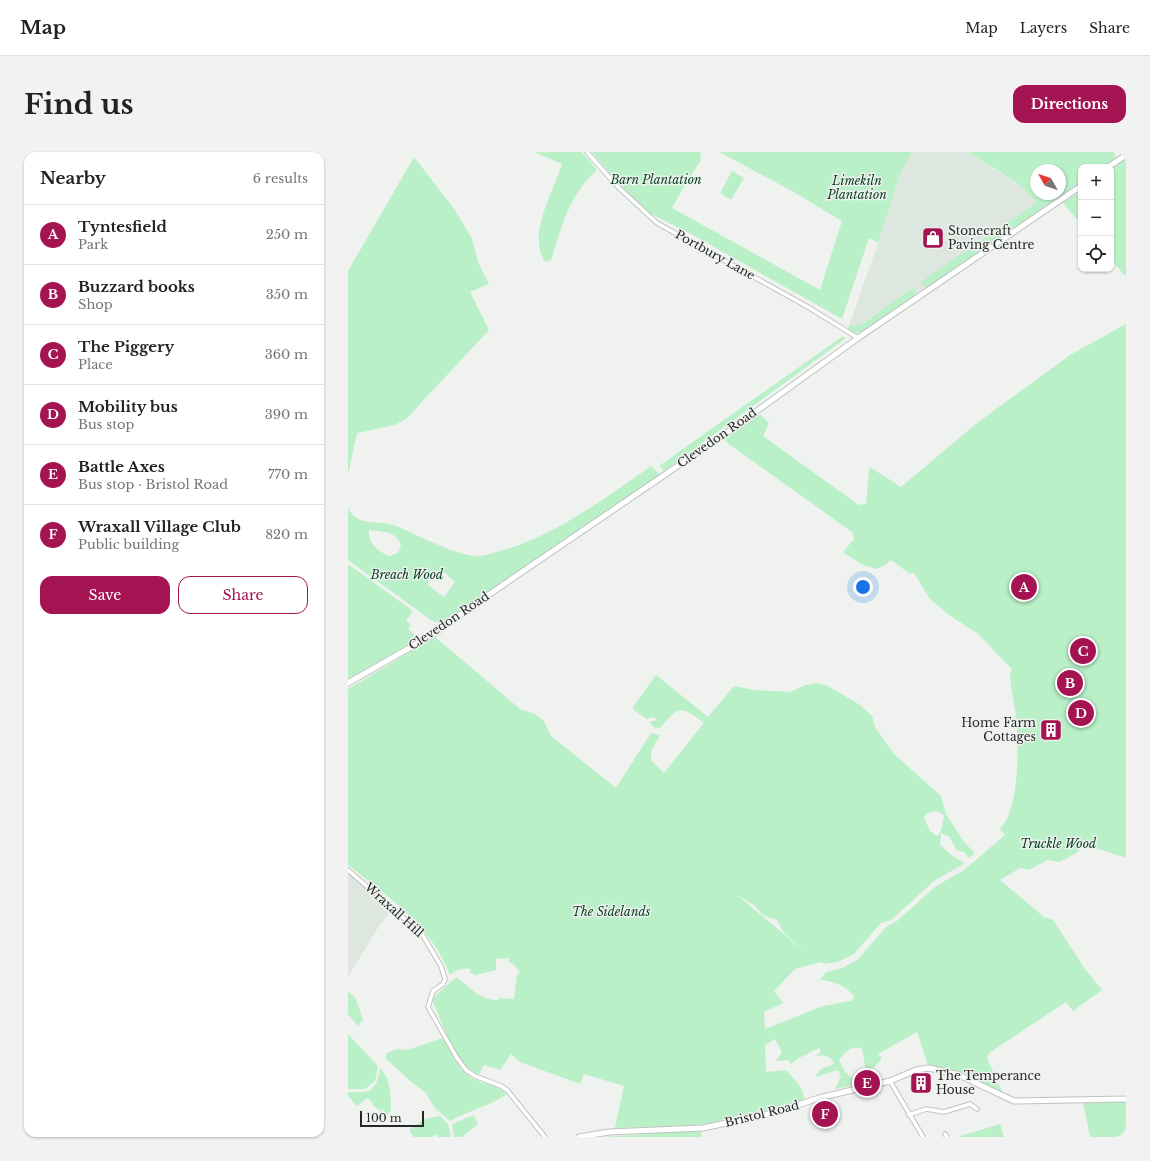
<!DOCTYPE html>
<html lang="en">
<head>
<meta charset="utf-8">
<style>
	body { margin:0; font-family:"Libre Baskerville",serif; background:#f2f2f2; color:#222 }
	.controls { position:absolute; right:12px; top:12px; display:grid; overflow:hidden; border-radius:8px; box-shadow:0 1px 3px #0004 }
	.controls button { width:36px; height:36px; display:grid; place-items:center; padding:0; border:0; border-bottom:1px solid #e0e0e0; background:#fff; color:#222; font:20px sans-serif }
	.compass { position:absolute; left:682px; top:12px; width:36px; height:36px; border-radius:50%; background:#fff; box-shadow:0 1px 3px #0004; rotate:310deg }
	.scale { position:absolute; left:12px; bottom:10px; width:64px; box-sizing:border-box; padding-left:4px; border:2px solid #262827; border-top:0; font-size:11px; line-height:14px; white-space:nowrap; color:#262827; -webkit-text-stroke:3px #eff2ef; paint-order:stroke }
	.you { position:absolute; left:515px; top:435px; width:14px; height:14px; margin:-10px; border:3px solid #fff; border-radius:50%; background:#1a73e8; box-shadow:0 0 0 6px #1a73e833 }
	.badge { display:grid; place-items:center; width:26px; height:26px; border-radius:50%; background:#a51452; color:#fff; font-size:13px; font-weight:700 }
	.pin { position:absolute; translate:-50% -50%; border:2px solid #fff; box-shadow:0 1px 4px #0006 }
	.list { margin:0; padding:0; list-style:none }
	h2 { display:flex; justify-content:space-between; align-items:center; height:52px; margin:0; padding:0 16px; font-size:17px }
	h2 small { font-size:13px; font-weight:400; color:#767676 }
	.list li { display:grid; grid-template-columns:26px 1fr auto; gap:12px; align-items:center; box-sizing:border-box; height:60px; padding:0 16px; border-top:1px solid #e0e0e0 }
	.list b { display:block; font-size:15px; white-space:nowrap }
	.list p { margin:0; font-size:13px; white-space:nowrap; color:#767676 }
	.list em { font-size:13px; font-style:normal; color:#767676 }
	.actions { display:flex; gap:8px; padding:12px 16px }
	.actions a { flex:1; padding:9px 0; border:1px solid #a51452; border-radius:12px; text-align:center; font-size:14px; color:#a51452 }
	.actions .main { background:#a51452; color:#fff }
	.icon { flex:none; width:22px; height:22px; fill:none; stroke:currentColor; stroke-width:2; stroke-linecap:round; stroke-linejoin:round }
	.map { position:relative; flex:none; width:778px; height:985px; overflow:hidden; border-radius:12px }
	header { display:flex; align-items:center; gap:24px; box-sizing:border-box; height:56px; padding:0 20px; background:#fff; border-bottom:1px solid #e0e0e0 }
	header strong { font-size:19px }
	nav { display:flex; gap:22px; margin-inline-start:auto; font-size:14px }
	.intro { display:flex; align-items:center; justify-content:space-between; box-sizing:border-box; height:96px; padding:0 24px }
	h1 { margin:0; font-size:28px }
	.button { padding:10px 18px; border-radius:12px; background:#a51452; color:#fff; font-size:14px; font-weight:700 }
	main { display:flex; gap:24px; padding:0 24px }
	aside { flex:1; background:#fff; border-radius:12px; box-shadow:0 1px 3px #0004 }
	.map>svg:first-child { display:block }
</style>
</head>
<body>
<header>
<strong>Map</strong>
<nav><a>Map</a><a>Layers</a><a>Share</a></nav>
</header>
<div class="intro"><h1>Find us</h1><a class="button">Directions</a></div>
<main>
<aside>
<h2>Nearby<small>6 results</small></h2>
<ul class="list">
<li><span class="badge">A</span><div><b>Tyntesfield</b><p>Park</p></div><em>250 m</em></li>
<li><span class="badge">B</span><div><b>Buzzard books</b><p>Shop</p></div><em>350 m</em></li>
<li><span class="badge">C</span><div><b>The Piggery</b><p>Place</p></div><em>360 m</em></li>
<li><span class="badge">D</span><div><b>Mobility bus</b><p>Bus stop</p></div><em>390 m</em></li>
<li><span class="badge">E</span><div><b>Battle Axes</b><p>Bus stop · Bristol Road</p></div><em>770 m</em></li>
<li><span class="badge">F</span><div><b>Wraxall Village Club</b><p>Public building</p></div><em>820 m</em></li>
</ul>
<div class="actions"><a class="main">Save</a><a>Share</a></div>
</aside>
<div class="map">
<svg width="778" height="985" viewBox="0 0 778 985">
	<rect width="100%" height="100%" fill="#eff2ef"/>
	<g fill="#dde7df">
		<polygon points="564,0 619,0 661,26 683,43 688,51 567,143 568,141 565,136 513,173 501,174 530,91 552,21"/>
		<polygon points="0,721 44,758 31,774 0,825"/>
	</g>
	<g fill="#b9f0c8" fill-rule="evenodd">
		<path d="M186 0H234L249 18C221 43 214 74 203 108L197 110C179 82 205 41 214 12Z"/>
		<polygon points="244,0 353,0 352,10 339,29 324,56 472,138 494,69 444,39 371,0 564,0 552,22 530,91 521,86 494,167 345,83 301,61 270,31"/>
		<path d="M619 0H766L768 6 755 15H733V30L579 135 573 132V130L688 51C674 29 641 14 619 0ZM688 18H712V42H688Z"/>
		<polygon points="66,5 107,58 124,87 130,110 141,132 122,140 141,178 58,267 47,273 9,281 0,322 0,119"/>
		<polygon points="778,7 778,125 763,107 763,18"/>
		<polygon points="384,19 396,26 383,48 372,41"/>
		<polygon points="733,39 733,72 715,51"/>
		<polygon points="565,136 568,138 567,143 513,180 507,181 500,177 501,174 513,173"/>
		<path d="M778 172V706L733 691 728 693 731 699 718 707 711 710 700 708 680 718 672 716 652 728 696 765 705 768 737 817 754 838 725 859 718 850 641 901 639 906 656 944 611 920 580 913 569 880 530 902 534 906 523 919 525 930H520L514 897C505 892 497 900 491 908L497 920 511 932 487 937 493 925 490 918 467 925 473 917 486 912C484 903 475 903 467 904L473 900 471 896 449 907 443 912 440 908 428 909 434 900 427 887 417 893 418 920 438 918 452 934 457 947C423 958 382 970 347 973 320 976 293 975 267 976L276 934 236 922 232 932 172 910 163 902 152 918 136 913 130 924C107 912 95 873 85 850V846C93 839 100 831 109 825 122 836 133 849 151 848V846L166 847 169 823 172 820 164 811H161V806L148 807V818L128 823 121 820 123 817C114 816 108 817 102 823 84 774 39 744 0 713V537L87 485 172 557 187 562 196 569 203 584 268 636 303 581 312 583 303 599V608L316 621 355 572V570C332 553 331 554 312 576 307 577 304 575 302 570L308 568 307 565 299 567 286 558 285 555 308 523 360 565 386 534 406 538 442 540 458 533 470 531 480 534 512 553 524 564 527 575 546 602 593 644 598 662 616 690 627 701 621 706 616 700 609 699 602 685 593 681 592 693 604 704 616 710 614 713 586 729 543 768 533 771 506 802 490 810 477 812 473 810 447 817 426 839 435 851 416 860 417 877 475 854 503 849 506 846C502 835 483 828 472 828L478 820 494 816 509 808 539 774 549 769 588 734 616 718 657 683 652 677C671 658 670 602 669 576 668 558 663 541 662 523L664 517 629 481 601 463 582 447 566 421 562 422 543 408 536 414 528 417 513 412 495 400 506 387 504 380 378 290V286L412 262 421 271 415 284 511 353 518 352 521 318 522 315 553 335 629 271 722 203ZM588 659 595 662 596 665 593 679 589 684 582 679 576 666 579 661ZM389 743 406 753 415 763 429 768 436 781 463 805Z"/>
		<polygon points="495,184 498,186 316,319 311,314"/>
		<path d="M303 314 312 323 95 472 83 468 0 408V356C10 376 29 367 48 374 67 382 108 403 127 404 134 405 141 402 148 400 202 387 258 346 303 314ZM21 378C33 380 49 378 53 394L50 401 41 404C30 399 19 391 21 378ZM90 419 97 421 107 430 96 445 80 433V429Z"/>
		<polygon points="0,412 65,459 58,469 63,473 60,477 71,487 0,528"/>
		<polygon points="0,840 7,845 15,867 10,874 0,862"/>
		<polygon points="0,882 30,914 27,929 17,937 0,937"/>
		<path d="M95 886C104 901 110 920 128 928 138 932 150 934 159 942 141 954 120 959 102 969L87 956 77 940 62 929 37 906 39 901 49 897 59 898Z"/>
		<path d="M32 916C43 927 43 943 43 959L35 966 32 962 36 959 35 957 31 960V958L24 952 25 951 19 946 9 954 0 944V940C23 941 28 940 32 916Z"/>
		<polygon points="735,950 778,950 778,985 742,985"/>
		<polygon points="126,963 130,972 114,985 106,985 104,972"/>
		<polygon points="92,964 100,972 103,985 90,985 87,982 84,985 66,985 61,978 76,967"/>
		<polygon points="652,972 656,985 609,985"/>
		<polygon points="353,979 354,985 252,985 301,982 301,980"/>
	</g>
	<g fill="none" stroke-linecap="round" stroke-linejoin="round">
		<g stroke="#c0c3c1" stroke-width="5.5">
			<g id="street">
				<polyline points="239,0 270,35 309,71 460,155 510,186"/>
				<polyline points="0,718 74,782 93,814 97,827 95,832 85,839 80,855 109,906 118,918 127,924 153,934 159,938 197,985"/>
				<polyline points="542,929 575,985"/>
				<polyline points="561,963 578,957 596,960 622,952 629,957"/>
				<polyline points="597,982 599,985"/>
			</g>
		</g>
		<g stroke="#c0c3c1" stroke-width="7">
			<g id="secondary">
				<polyline points="760,15 778,3"/>
				<polyline points="0,531 84,483 130,450 381,279 510,186 733,34"/>
				<polyline points="231,985 261,980 355,976 425,961 471,946 542,929 568,918 581,916 611,923 666,949 778,947"/>
			</g>
		</g>
		<use href="#street" stroke="#fff" stroke-width="3.5"/>
		<use href="#secondary" stroke="#fff" stroke-width="5"/>
	</g>
	<defs>
		<g id="shop-square" transform="scale(1.15)"><rect x="-9" y="-9" width="18" height="18" rx="4" fill="#a51452" stroke="#eff2ef"/><path d="M-5-2.5h2.3a2.7 3.5 0 0 1 5.4 0H5L5.5 6h-11ZM-1.5-2.5h3a1.5 2.3 0 0 0-3 0Z" fill="#fff"/></g>
		<g id="building-square" transform="scale(1.15)"><rect x="-9" y="-9" width="18" height="18" rx="4" fill="#a51452" stroke="#eff2ef"/><path d="M-4-6H4V6H1V3H-1V6H-4ZM-2.5-4.3h1.7v1.8h-1.7ZM.8-4.3h1.7v1.8H.8ZM-2.5-1h1.7V.8h-1.7ZM.8-1h1.7V.8H.8Z" fill="#fff"/></g>
	</defs>
	<g fill-rule="evenodd">
		<use href="#shop-square" x="585" y="86"/>
		<use href="#building-square" x="703" y="578"/>
		<use href="#building-square" x="573" y="931"/>
	</g>
	<g text-anchor="middle" stroke-width="3" stroke-linejoin="round" paint-order="stroke">
		<g font-size="12" font-style="italic" fill="#003f1d" stroke="#eff2ef">
			<text x="308" y="32">Barn Plantation</text>
			<text x="509" y="33">Limekiln<tspan x="509" dy="14">Plantation</tspan></text>
			<text x="59" y="427">Breach Wood</text>
			<text x="710" y="696">Truckle Wood</text>
			<text x="263" y="764">The Sidelands</text>
		</g>
		<g font-size="12" fill="#262827" stroke="#eff2ef" text-anchor="start">
			<text x="600" y="83">Stonecraft<tspan x="600" dy="14">Paving Centre</tspan></text>
			<text x="688" y="575" text-anchor="end">Home Farm<tspan x="688" dy="14">Cottages</tspan></text>
			<text x="588" y="928">The Temperance<tspan x="588" dy="14">House</tspan></text>
		</g>
		<g font-size="12" fill="#262827" stroke="#eff2ef">
			<text transform="translate(367 103) rotate(29)" y="4">Portbury Lane</text>
			<text transform="translate(369 286) rotate(-35)" y="4">Clevedon Road</text>
			<text transform="translate(101 469) rotate(-34)" y="4">Clevedon Road</text>
			<text transform="translate(46 758) rotate(42)" y="4">Wraxall Hill</text>
			<text transform="translate(414 962) rotate(-14)" y="4">Bristol Road</text>
		</g>
	</g>
</svg>
<div class="controls">
<button>+</button>
<button>−</button>
<button><svg class="icon" aria-label="locate" viewBox="0 0 24 24"><circle cx="12" cy="12" r="6"/><path d="M12 2v4M12 18v4M2 12h4M18 12h4"/></svg></button>
</div>
<svg class="compass" viewBox="-18 -18 36 36"><path d="M0-13l5 13h-10z" fill="#e53935"/><path d="M0 13l5-13h-10z" fill="#767676"/></svg>
<div class="scale">100 m</div>
<div class="you"></div>
<div class="pin badge" style="left:676px;top:435px">A</div>
<div class="pin badge" style="left:722px;top:531px">B</div>
<div class="pin badge" style="left:735px;top:499px">C</div>
<div class="pin badge" style="left:733px;top:561px">D</div>
<div class="pin badge" style="left:519px;top:931px">E</div>
<div class="pin badge" style="left:477px;top:962px">F</div>
</div>
</main>
</body>
</html>
